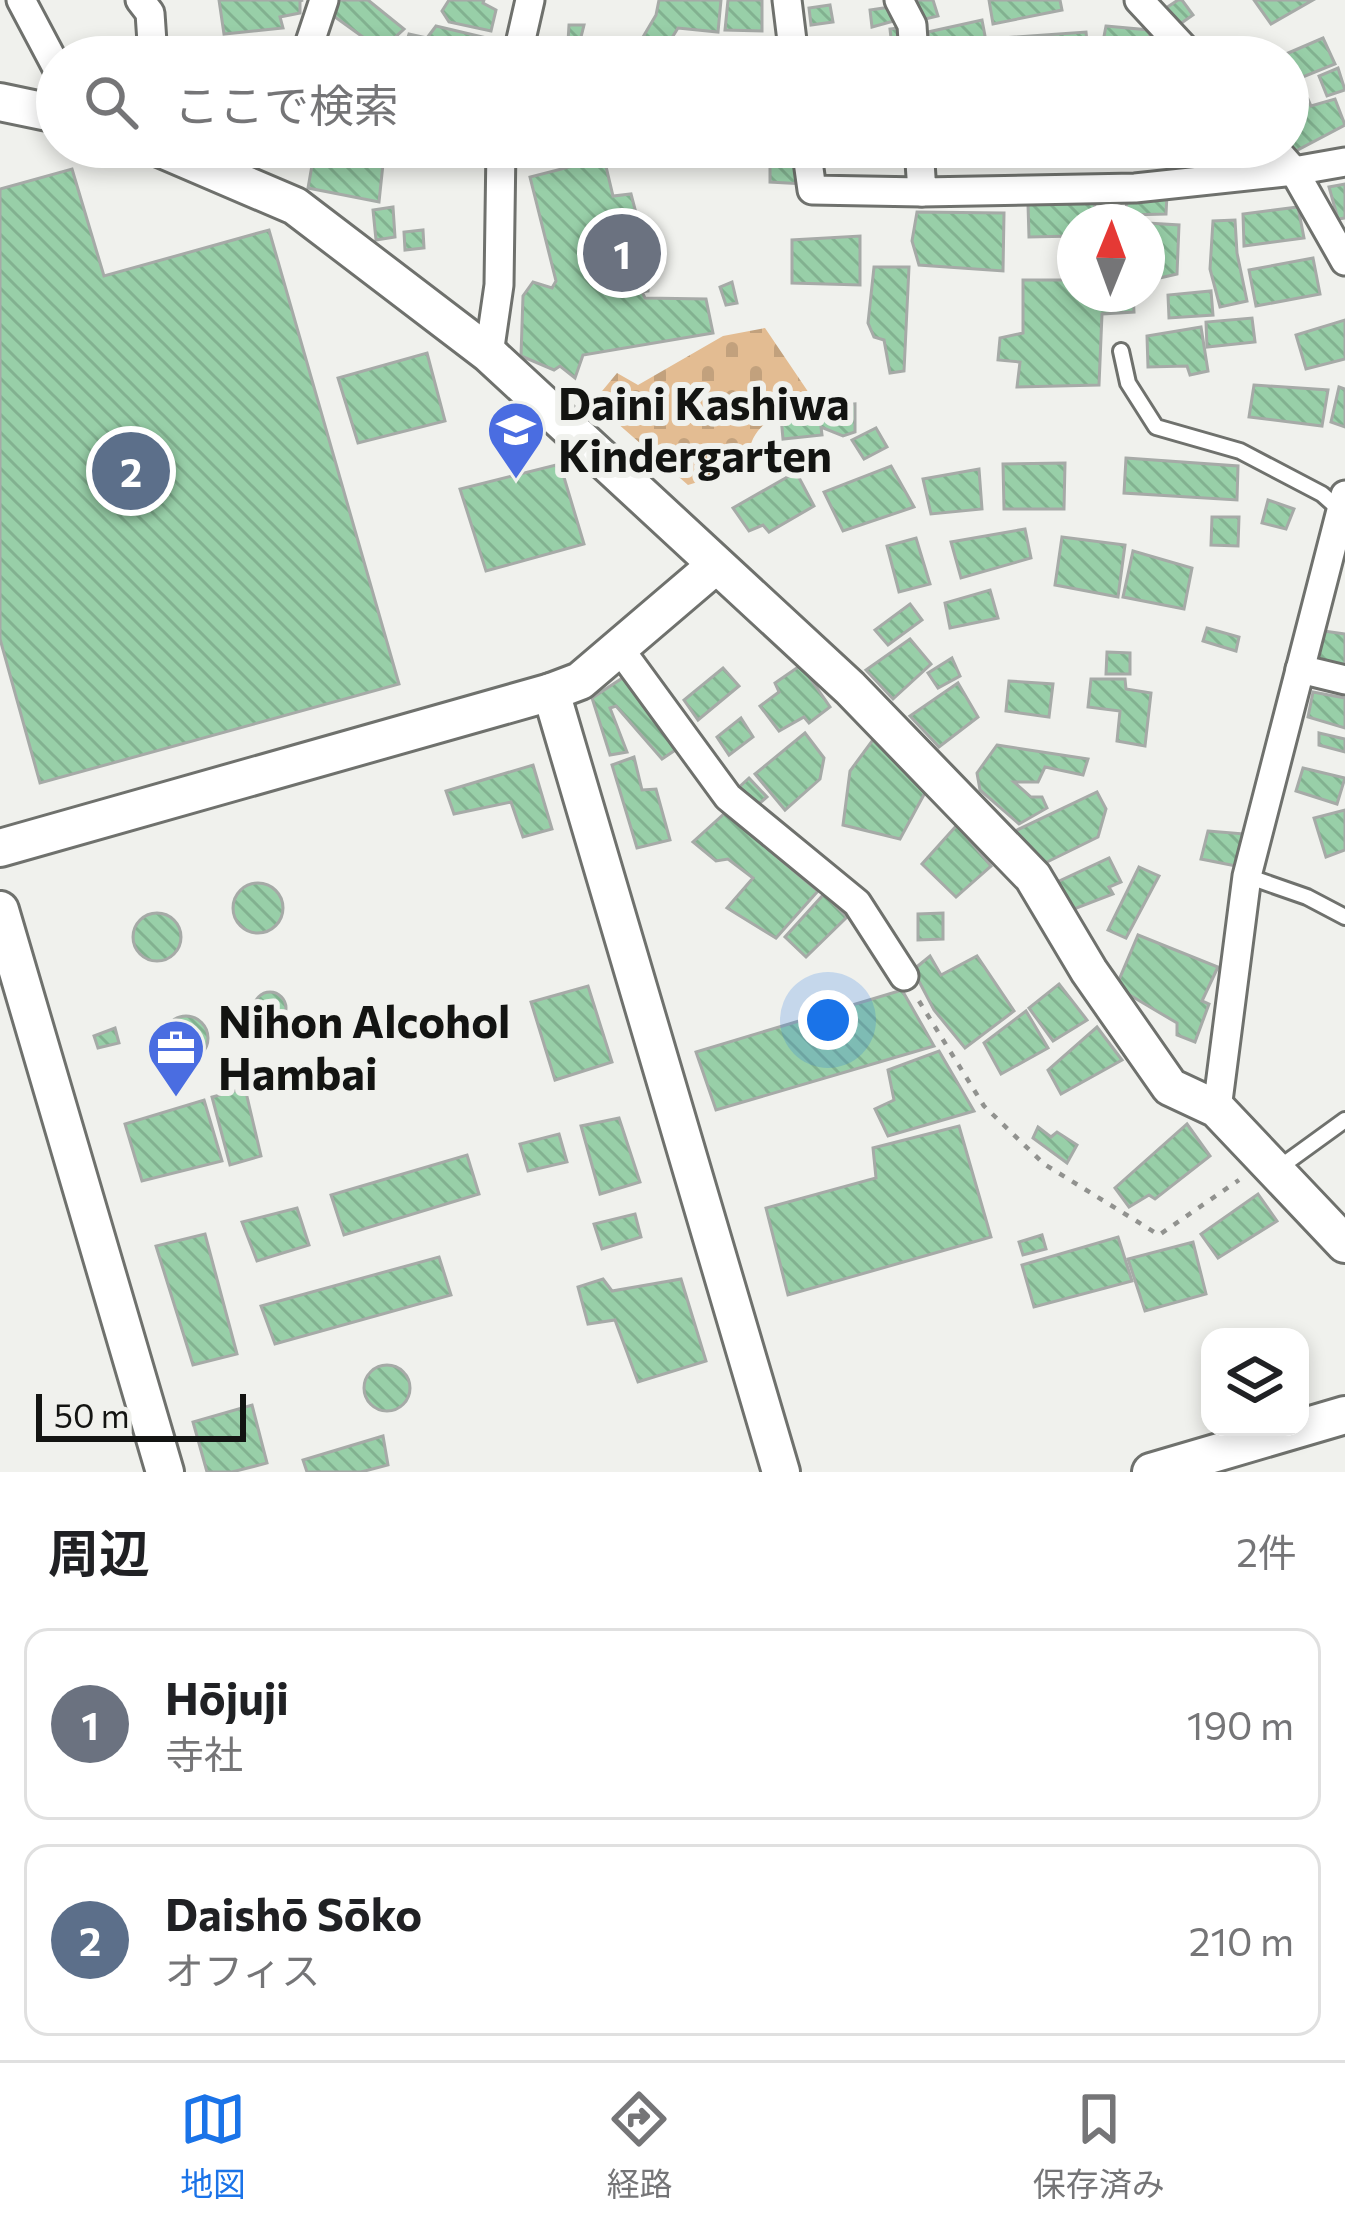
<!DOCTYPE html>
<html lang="ja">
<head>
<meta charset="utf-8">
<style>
	body { margin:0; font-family:Commissioner,"Noto Sans JP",sans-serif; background:#f2f2f2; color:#202124 }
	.controls { position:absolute; right:36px; bottom:36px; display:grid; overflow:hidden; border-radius:24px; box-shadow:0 6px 18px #0003 }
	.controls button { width:108px; height:108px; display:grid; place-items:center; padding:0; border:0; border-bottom:3px solid #e0e0e0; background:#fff; color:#202124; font:60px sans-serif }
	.compass { position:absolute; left:1057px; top:204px; width:108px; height:108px; border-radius:50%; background:#fff; box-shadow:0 6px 18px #0003; rotate:1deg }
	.scale { position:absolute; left:36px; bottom:30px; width:210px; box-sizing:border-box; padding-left:12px; border:6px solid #131412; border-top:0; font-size:33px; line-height:42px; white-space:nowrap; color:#131412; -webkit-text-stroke:9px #f0f1ed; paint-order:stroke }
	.you { position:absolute; left:828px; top:1020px; width:42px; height:42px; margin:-30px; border:9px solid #fff; border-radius:50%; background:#1a73e8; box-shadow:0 0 0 18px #1a73e833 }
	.badge { display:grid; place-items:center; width:78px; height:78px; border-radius:50%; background:#1a73e8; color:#fff; font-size:39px; font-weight:700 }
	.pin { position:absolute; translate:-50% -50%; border:6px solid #fff; box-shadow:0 3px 12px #0006 }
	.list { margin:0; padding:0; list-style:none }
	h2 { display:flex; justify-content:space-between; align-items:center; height:156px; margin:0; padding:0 48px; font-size:51px }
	h2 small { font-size:39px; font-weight:400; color:#757577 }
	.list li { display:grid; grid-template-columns:78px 1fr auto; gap:36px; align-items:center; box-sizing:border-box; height:192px; margin:0 24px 24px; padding:0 24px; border:3px solid #e0e0e0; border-radius:24px }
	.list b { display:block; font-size:45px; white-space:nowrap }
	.list p { margin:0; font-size:39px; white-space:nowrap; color:#757577 }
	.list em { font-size:39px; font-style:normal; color:#757577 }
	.icon { flex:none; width:66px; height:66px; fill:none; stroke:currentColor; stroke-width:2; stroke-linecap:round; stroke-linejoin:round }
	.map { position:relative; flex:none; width:1345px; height:1472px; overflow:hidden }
	.search { position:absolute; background:#fff; box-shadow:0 6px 18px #0003; left:36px; right:36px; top:36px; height:132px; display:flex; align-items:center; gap:30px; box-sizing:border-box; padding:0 42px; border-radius:66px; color:#757577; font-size:45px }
	.sheet { height:588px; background:#fff }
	nav { display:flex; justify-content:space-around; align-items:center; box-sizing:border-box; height:168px; border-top:3px solid #e0e0e0; background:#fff; font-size:33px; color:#757577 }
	nav a { display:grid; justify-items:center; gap:6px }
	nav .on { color:#1a73e8 }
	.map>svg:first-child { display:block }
</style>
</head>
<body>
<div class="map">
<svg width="1345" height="1472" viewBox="0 0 1345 1472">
	<defs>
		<pattern id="cemetery-stones" width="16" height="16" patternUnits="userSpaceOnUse" patternTransform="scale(3)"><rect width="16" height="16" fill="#e3bc92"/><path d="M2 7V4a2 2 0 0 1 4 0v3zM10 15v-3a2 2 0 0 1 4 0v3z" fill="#c2a17d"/></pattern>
		<pattern id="building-back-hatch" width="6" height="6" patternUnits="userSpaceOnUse" patternTransform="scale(3)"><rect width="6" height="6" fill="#98cfa8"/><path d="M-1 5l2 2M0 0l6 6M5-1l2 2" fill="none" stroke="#82b190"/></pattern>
	</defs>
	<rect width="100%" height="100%" fill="#f0f1ed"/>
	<path fill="url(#cemetery-stones)" d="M765 328 813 399C786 410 749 422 749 457L711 478 688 485 593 402 617 373 638 385 723 336Z"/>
	<g fill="url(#building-back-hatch)" stroke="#a6aaa7" stroke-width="3">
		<polygon points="219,0 303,0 300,1 300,13 280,17 283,28 224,34"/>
		<polygon points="337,0 368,0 404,29 381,50 328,12"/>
		<polygon points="449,0 484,0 483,3 496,10 491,31 449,22 442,11"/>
		<polygon points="659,0 721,0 718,32 678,28 663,52 640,42 656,15"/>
		<polygon points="728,0 762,0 762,31 725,30"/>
		<polygon points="912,0 933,0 938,16 921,20"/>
		<polygon points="989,0 1060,0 1062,10 993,24"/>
		<polygon points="1178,0 1182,0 1193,15 1177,26 1166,8"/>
		<polygon points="1254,0 1313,0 1271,24"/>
		<polygon points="830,5 833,22 811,25 809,8"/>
		<polygon points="897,6 901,19 872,27 870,10"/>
		<polygon points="982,20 989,57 931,57 928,32"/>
		<polygon points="569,25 584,25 579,45 568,42"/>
		<polygon points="436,26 483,37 478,57 402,57 409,34 427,38"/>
		<polygon points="1106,26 1149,30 1153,57 1100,57"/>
		<polygon points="906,27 910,57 893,57 890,29"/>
		<polygon points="1086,32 1088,51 1060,52 1058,46 1004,50 1001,38"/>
		<polygon points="321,38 383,57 314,57"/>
		<polygon points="1323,38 1335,64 1288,83 1288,57 1279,57"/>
		<polygon points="874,39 876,57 814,57 812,46"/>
		<polygon points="757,41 761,57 655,57"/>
		<polygon points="1338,68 1345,90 1327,96 1319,76"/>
		<polygon points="1308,99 1311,106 1335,99 1345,125 1290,154 1288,109"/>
		<polygon points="233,147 305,147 305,157 233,149"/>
		<polygon points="834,147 889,147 890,151 836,160"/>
		<polygon points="1219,147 1257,147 1258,162 1220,165"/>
		<polygon points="803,149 804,184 770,182 770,152"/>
		<polygon points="314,154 383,164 379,202 308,188"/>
		<polygon points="604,158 613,196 631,194 642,236 629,237 632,256 651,258 648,291 642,292 645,298 706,299 713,333 583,355 575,378 560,366 554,370 521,356 523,296 533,282 552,288 556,281 530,177"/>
		<polygon points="72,169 104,276 269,230 399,684 40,783 0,639 0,189"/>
		<polygon points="1345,184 1345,218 1338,219 1329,187"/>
		<polygon points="1167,194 1166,214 1127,215 1126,198"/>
		<polygon points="1095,200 1094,222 1075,222 1075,236 1029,237 1028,204"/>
		<polygon points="393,207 395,237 376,240 373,210"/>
		<polygon points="1298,207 1304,238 1244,246 1243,214"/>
		<polygon points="917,212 1004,213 1003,271 919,265 912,241"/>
		<polygon points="1235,220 1237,253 1247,301 1220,307 1210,269 1213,221"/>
		<polygon points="1147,223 1179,225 1177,274 1160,278 1158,270 1147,270"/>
		<polygon points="423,230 424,248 405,250 404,232"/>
		<polygon points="860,236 860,285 792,283 792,240"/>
		<polygon points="1313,258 1320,294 1256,306 1249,270"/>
		<polygon points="874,267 909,267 904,371 890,373 884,340 874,337 868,323"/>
		<polygon points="1023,280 1075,280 1075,294 1133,294 1134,312 1102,314 1099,385 1017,387 1020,362 998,360 1000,338 1023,333"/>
		<polygon points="732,282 737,303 726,305 720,287"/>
		<polygon points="1211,291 1213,315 1169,318 1168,295"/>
		<polygon points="1252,318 1255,342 1207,347 1206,322"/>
		<polygon points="1345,320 1345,359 1306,369 1296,335"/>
		<polygon points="1201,327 1208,371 1190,375 1187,366 1148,367 1147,336"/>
		<polygon points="427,353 445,421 358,443 338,378"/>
		<polygon points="1254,385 1328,390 1322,426 1249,417"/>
		<polygon points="1339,387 1345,389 1345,427 1331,422"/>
		<polygon points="855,404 855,432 843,436 821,427 822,435 783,439 781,417 817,414 819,407"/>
		<polygon points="876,428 887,447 864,459 852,440"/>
		<polygon points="1126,458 1238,466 1237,500 1124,493"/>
		<polygon points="1065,463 1064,509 1004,509 1003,464"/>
		<polygon points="560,464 584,544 486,571 460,489"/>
		<polygon points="891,466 914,507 843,531 824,492"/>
		<polygon points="979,469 982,509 931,514 923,479"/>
		<polygon points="796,472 814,506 769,532 763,525 749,531 733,508"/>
		<polygon points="1268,500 1294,509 1286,529 1262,523"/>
		<polygon points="1212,517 1239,517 1238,546 1211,545"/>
		<polygon points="1025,529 1031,558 961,578 951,542"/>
		<polygon points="1062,537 1125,545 1118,597 1055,585"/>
		<polygon points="916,538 930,584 899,592 887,546"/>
		<polygon points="1133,551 1192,568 1184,609 1123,597"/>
		<polygon points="990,590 998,618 950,628 945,603"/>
		<polygon points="910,604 922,620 888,645 875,630"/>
		<polygon points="1207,628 1239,637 1236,651 1203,641"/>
		<polygon points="1324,631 1345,634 1345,667 1315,660"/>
		<polygon points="910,639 931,664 893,699 866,670"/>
		<polygon points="1107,652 1130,653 1130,674 1106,674"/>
		<polygon points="952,658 960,676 938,688 928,673"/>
		<polygon points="801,665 830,707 809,723 804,717 779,731 760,706 779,692 775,683"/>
		<polygon points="723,668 739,686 698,720 684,700"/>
		<polygon points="624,677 680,747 662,759 616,706 610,708 627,752 610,755 592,698"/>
		<polygon points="1091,679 1125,679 1126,689 1151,693 1145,746 1117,741 1120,711 1088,707"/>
		<polygon points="1009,681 1053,684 1049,717 1006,711"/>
		<polygon points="958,683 978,717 939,747 910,716"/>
		<polygon points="1313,692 1345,698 1345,728 1308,717"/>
		<polygon points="741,718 753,737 729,755 717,737"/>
		<polygon points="805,733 824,758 820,779 785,810 755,774"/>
		<polygon points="1319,733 1345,739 1345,752 1319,745"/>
		<polygon points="875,737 927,789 900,839 843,825 850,771"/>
		<polygon points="997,745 1088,759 1083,775 1045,767 1038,782 1014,782 1031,797 1042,797 1047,808 1019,824 980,790 977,773"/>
		<polygon points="634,757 642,790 656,789 670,840 637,848 612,765"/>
		<polygon points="533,765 552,829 523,837 511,802 454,814 446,791"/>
		<polygon points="1303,768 1345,778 1337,804 1296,791"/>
		<polygon points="749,778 767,797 754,808 737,789"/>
		<polygon points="1097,792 1106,809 1098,837 1043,864 1015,831"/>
		<polygon points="1345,810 1345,850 1326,857 1314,818"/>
		<polygon points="725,813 818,891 776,938 727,908 753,878 728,859 716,861 693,842"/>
		<polygon points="957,825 991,866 956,897 922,864"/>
		<polygon points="1208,831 1245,834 1236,866 1201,859"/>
		<polygon points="1109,858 1121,882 1109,887 1113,894 1069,911 1053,884"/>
		<polygon points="1139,867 1159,876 1126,938 1108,930"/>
		<circle cx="258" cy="908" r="25"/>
		<polygon points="824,894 847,917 806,957 785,937"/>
		<polygon points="943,913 943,939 918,940 918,914"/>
		<circle cx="157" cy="937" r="24"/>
		<polygon points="1138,935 1218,967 1202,1001 1209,1004 1195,1042 1177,1035 1177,1023 1116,987"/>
		<polygon points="930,956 941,975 977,956 1014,1011 965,1048 934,1010 913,970"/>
		<polygon points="1059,984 1087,1020 1053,1041 1029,1008"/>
		<polygon points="588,986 612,1062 555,1080 531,1002"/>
		<polygon points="902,990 934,1046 716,1110 696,1052"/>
		<circle cx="270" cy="1008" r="16"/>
		<polygon points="1026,1011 1048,1048 1001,1074 984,1043"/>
		<circle cx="186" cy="1038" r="22"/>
		<polygon points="1097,1027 1122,1060 1061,1094 1048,1070"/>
		<polygon points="115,1028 119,1043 98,1048 94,1036"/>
		<polygon points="939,1051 974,1111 888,1136 875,1109 894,1100 888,1070"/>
		<polygon points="245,1088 261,1156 230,1165 212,1097"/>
		<polygon points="204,1100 222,1161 142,1181 125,1124"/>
		<polygon points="619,1118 640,1182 600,1194 581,1126"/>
		<polygon points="1187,1124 1210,1156 1155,1199 1149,1195 1129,1207 1115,1188"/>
		<polygon points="959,1126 991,1237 788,1295 766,1208 876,1178 873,1148"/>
		<polygon points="1038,1127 1051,1137 1057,1132 1077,1145 1067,1163 1033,1138"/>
		<polygon points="559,1134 567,1162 528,1171 520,1144"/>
		<polygon points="467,1155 479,1194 344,1235 331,1195"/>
		<polygon points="1258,1194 1277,1221 1218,1258 1201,1234"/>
		<polygon points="297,1208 309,1245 257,1261 242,1222"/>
		<polygon points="635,1214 641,1237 602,1249 594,1224"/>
		<polygon points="205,1234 237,1354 193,1365 156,1246"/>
		<polygon points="1042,1235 1046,1249 1023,1255 1019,1242"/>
		<polygon points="1118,1237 1132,1281 1034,1307 1022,1265"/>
		<polygon points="1193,1242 1206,1294 1145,1311 1128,1259"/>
		<polygon points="439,1257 451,1295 275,1344 261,1306"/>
		<polygon points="603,1279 612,1291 681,1279 706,1361 638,1382 615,1320 588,1324 578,1287"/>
		<circle cx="387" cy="1388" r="23"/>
		<polygon points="252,1405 267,1463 232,1472 207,1472 193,1422"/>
		<polygon points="383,1436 388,1465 361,1472 307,1472 303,1460"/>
	</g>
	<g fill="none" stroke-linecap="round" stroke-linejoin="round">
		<g stroke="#6f716d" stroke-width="20">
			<g id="service">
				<polyline points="1121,351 1128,383 1156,427 1240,451 1322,494 1340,510"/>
				<polyline points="1247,876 1307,897 1345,917"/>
				<polyline points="1276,1170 1345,1120"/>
			</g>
		</g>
		<g stroke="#6f716d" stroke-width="33">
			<g id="minor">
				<polyline points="21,0 57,68"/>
				<polyline points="140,0 150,13 153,57"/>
				<polyline points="787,0 794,57"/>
				<polyline points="899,0 912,25 914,57"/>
				<polyline points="1139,0 1192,57"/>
				<polyline points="305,57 324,0"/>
				<polyline points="517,57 530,0"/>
				<polyline points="806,147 812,190 922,192"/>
				<polyline points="919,147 922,192 1135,188 1294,171 1345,162"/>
				<polyline points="1273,147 1294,171 1345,261"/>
				<polyline points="489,354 499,285 501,147"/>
				<polyline points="619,648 728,797 857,903 904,976"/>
				<polyline points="1300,669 1345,680"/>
				<polyline points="1217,1109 1247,876 1345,495"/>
			</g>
		</g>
		<g stroke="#6f716d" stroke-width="42">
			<g id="tertiary">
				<polyline points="0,102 57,114"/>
				<polyline points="157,147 295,206 489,354 850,688 1033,877 1089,971 1170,1087 1217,1109 1345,1244"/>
				<polyline points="551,692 781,1472"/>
				<polyline points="0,848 551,692 580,681 716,565"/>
				<polyline points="0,910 165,1472"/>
				<polyline points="1151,1472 1345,1415"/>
			</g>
		</g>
		<polyline stroke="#91928f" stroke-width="4.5" stroke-dasharray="6 9" stroke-linecap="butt" points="919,1001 984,1106 1044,1164 1159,1235 1239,1180"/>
		<use href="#service" stroke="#fff" stroke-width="14"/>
		<use href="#minor" stroke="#fff" stroke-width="27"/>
		<use href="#tertiary" stroke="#fff" stroke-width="36"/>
	</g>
	<defs>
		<g id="school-pin" transform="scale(3)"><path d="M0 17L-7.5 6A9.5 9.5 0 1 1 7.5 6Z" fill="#4a6de1" stroke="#f0f1ed"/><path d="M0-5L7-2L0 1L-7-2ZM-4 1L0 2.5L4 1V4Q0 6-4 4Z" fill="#fff"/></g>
		<g id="office-pin" transform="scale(3)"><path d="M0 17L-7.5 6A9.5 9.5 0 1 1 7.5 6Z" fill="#4a6de1" stroke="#f0f1ed"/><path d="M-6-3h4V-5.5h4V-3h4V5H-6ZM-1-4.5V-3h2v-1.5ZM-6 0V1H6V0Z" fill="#fff"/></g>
	</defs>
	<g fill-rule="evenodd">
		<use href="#school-pin" x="516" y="430"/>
		<use href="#office-pin" x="176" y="1048"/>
	</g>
	<g text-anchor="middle" stroke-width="12" stroke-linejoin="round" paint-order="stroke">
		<g font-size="45" font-weight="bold" fill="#131412" stroke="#f0f1ed" text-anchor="start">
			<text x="558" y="420">Daini Kashiwa<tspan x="558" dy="52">Kindergarten</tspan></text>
			<text x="218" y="1038">Nihon Alcohol<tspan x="218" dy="52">Hambai</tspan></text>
		</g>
	</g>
</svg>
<div class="controls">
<button><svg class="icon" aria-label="layers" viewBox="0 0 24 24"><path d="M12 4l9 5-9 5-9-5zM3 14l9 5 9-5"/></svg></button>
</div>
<svg class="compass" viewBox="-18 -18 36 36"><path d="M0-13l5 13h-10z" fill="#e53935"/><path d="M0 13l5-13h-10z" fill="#757577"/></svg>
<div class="scale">50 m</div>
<div class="you"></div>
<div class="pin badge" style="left:622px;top:253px;background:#6b7280">1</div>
<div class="pin badge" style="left:131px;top:471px;background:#5c6f8a">2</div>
<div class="search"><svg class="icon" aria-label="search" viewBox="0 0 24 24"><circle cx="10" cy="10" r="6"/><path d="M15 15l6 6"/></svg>ここで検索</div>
</div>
<section class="sheet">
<h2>周辺<small>2件</small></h2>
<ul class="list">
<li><span class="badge" style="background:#6b7280">1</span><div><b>Hōjuji</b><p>寺社</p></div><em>190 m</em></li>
<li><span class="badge" style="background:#5c6f8a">2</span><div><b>Daishō Sōko</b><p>オフィス</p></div><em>210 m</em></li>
</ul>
</section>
<nav>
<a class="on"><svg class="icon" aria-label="map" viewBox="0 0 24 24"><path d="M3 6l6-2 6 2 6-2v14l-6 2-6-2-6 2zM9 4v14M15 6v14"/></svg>地図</a>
<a><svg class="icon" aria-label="directions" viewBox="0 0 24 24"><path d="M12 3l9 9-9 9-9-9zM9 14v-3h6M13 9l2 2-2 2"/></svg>経路</a>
<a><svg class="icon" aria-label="saved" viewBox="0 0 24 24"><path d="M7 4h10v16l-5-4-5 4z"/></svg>保存済み</a>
</nav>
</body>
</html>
